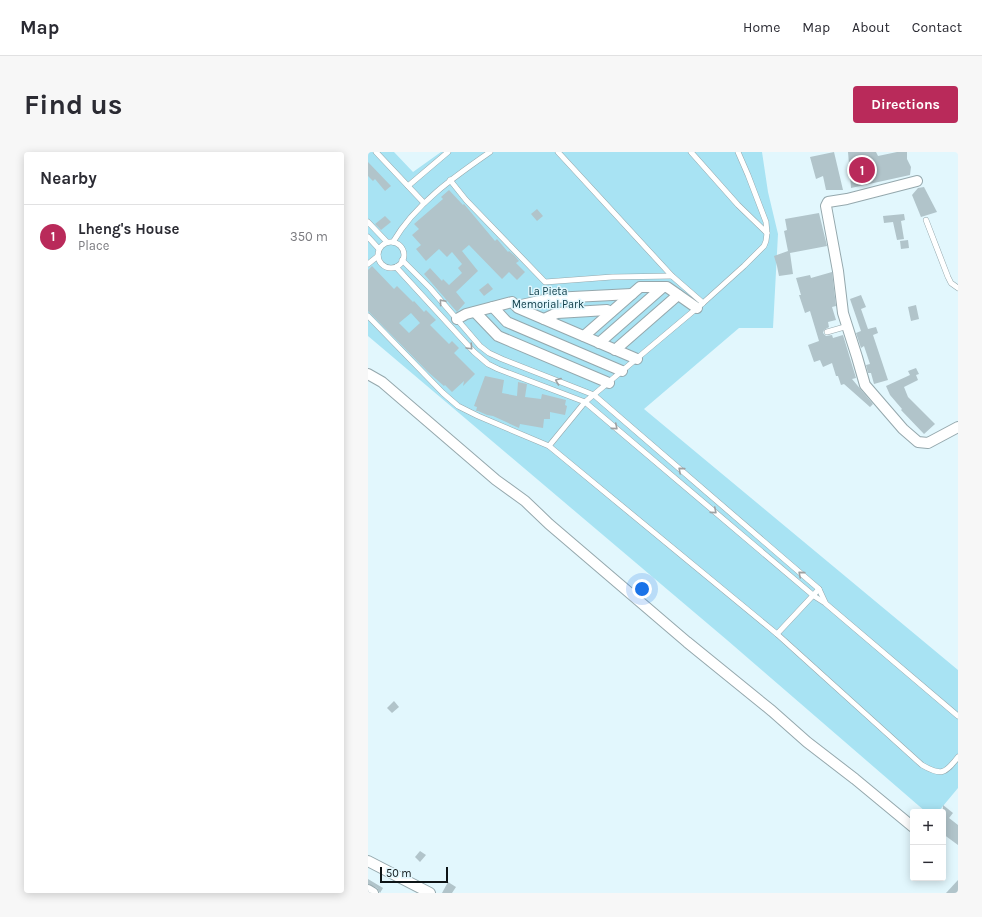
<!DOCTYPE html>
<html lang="en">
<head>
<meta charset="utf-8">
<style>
	body { margin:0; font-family:Karla,sans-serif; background:#f7f7f7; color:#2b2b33 }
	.controls { position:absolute; right:12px; bottom:12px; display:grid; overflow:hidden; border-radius:4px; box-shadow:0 2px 10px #0003 }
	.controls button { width:36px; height:36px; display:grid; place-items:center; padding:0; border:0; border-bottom:1px solid #e1e1e2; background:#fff; color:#2b2b33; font:20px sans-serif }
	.scale { position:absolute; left:12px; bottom:10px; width:68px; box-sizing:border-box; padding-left:4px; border:2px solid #0d1416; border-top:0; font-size:11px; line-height:14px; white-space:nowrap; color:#0d1416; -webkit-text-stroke:3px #e2f7fd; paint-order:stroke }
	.you { position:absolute; left:274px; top:437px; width:14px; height:14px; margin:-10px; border:3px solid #fff; border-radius:50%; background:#1a73e8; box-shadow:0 0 0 6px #1a73e833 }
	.badge { display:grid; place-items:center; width:26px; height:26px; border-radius:50%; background:#b92a5a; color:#fff; font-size:13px; font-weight:700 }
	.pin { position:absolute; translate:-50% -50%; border:2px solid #fff; box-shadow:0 1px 4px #0006 }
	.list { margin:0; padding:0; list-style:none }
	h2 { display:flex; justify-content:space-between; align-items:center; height:52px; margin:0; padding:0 16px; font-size:17px }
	h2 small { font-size:13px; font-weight:400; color:#7c7c81 }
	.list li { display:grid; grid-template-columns:26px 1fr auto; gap:12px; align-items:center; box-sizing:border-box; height:64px; padding:0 16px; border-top:1px solid #e1e1e2 }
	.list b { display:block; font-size:15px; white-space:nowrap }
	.list p { margin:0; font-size:13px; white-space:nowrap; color:#7c7c81 }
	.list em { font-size:13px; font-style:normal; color:#7c7c81 }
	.map { position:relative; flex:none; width:590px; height:741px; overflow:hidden; border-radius:4px }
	header { display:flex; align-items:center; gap:24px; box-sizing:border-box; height:56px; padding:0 20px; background:#fff; border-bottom:1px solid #e1e1e2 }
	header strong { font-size:19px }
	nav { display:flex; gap:22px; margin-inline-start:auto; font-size:14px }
	.intro { display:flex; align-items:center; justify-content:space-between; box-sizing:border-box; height:96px; padding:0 24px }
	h1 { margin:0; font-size:28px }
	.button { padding:10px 18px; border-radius:4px; background:#b92a5a; color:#fff; font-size:14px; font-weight:700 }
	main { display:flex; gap:24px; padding:0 24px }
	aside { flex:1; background:#fff; border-radius:4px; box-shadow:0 2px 10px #0003 }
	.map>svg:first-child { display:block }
</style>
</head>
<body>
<header>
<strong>Map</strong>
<nav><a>Home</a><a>Map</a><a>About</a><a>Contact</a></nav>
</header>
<div class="intro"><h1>Find us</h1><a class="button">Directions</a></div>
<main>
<aside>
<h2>Nearby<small></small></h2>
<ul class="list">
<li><span class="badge">1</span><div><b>Lheng's House</b><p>Place</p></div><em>350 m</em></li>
</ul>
</aside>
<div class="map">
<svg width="590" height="741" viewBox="0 0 590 741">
	<rect width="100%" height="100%" fill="#e2f7fd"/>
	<polygon fill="#a8e3f3" points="0,0 26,0 45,20 73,0 394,0 400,40 410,82 405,176 371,176 276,257 590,518 590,636 570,660 558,660 359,488 0,184"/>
	<g fill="#b1c4ca" fill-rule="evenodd">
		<polygon points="466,0 475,38 458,38 455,24 448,27 442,5"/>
		<polygon points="480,0 508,0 510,4 529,0 539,0 539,7 543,15 542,23 483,36"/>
		<polygon points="0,10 23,34 17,39 7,27 5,29 0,24"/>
		<polygon points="556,35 569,60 553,65 544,43 550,36"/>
		<polygon points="81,38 95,53 96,52 127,89 129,87 140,100 141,99 147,104 151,109 148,111 157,120 149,128 141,120 134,127 101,93 94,99 110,119 88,140 97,151 89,160 56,122 62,116 74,129 75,127 81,133 94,121 90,116 94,112 84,100 79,105 71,97 58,109 48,97 53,93 44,83 51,77 46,72 75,47 73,45"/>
		<polygon points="169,57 175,64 169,69 163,62"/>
		<polygon points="451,61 459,94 422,101 425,122 411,124 409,114 406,104 420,99 416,79 419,78 417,67"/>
		<polygon points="536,62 537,68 533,69 536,87 529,88 525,70 516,71 515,64"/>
		<polygon points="17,64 23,70 13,78 7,72"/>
		<polygon points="540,88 541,96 533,97 532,89"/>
		<path d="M4 114 26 137 29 134 45 150 46 149 56 160 58 158 68 168 62 173 81 192 84 189 91 196 86 201 107 222 95 234 96 229 84 240 77 233 76 234 60 220 0 159V118ZM43 161 52 171 41 181 31 171Z"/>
		<polygon points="464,120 468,154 464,155 468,168 460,170 461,175 456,178 455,181 458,184 464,183 465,186 475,183 488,226 484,227 505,252 502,255 476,232 473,233 470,224 468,224 464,211 455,215 452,208 446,210 440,193 451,189 442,159 437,161 431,143 433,143 428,126 442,123 443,126"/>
		<polygon points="120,131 125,137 116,144 111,138"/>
		<polygon points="493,143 498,155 493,157 500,177 508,175 510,181 505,183 520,228 506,232 503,221 500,221 498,213 502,212 496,194 493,196 488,181 493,179 482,147"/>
		<polygon points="548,153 551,167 543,169 540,155"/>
		<polygon points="548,216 551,222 548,223 550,228 536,235 540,245 567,272 556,282 533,258 534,257 522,243 518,234 542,223 540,219"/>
		<polygon points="117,224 136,228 134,241 149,244 150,230 159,232 157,245 173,247 174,242 198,248 197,253 199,254 197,263 182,260 182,267 176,267 175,276 152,272 151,276 125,264 119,263 110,259 108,259 109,255 106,254"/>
		<polygon points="26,549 31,555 24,561 19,556"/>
		<polygon points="575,653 585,661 581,666 590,673 590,693 575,682"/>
		<polygon points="52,699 58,703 52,710 47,705"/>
		<polygon points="0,727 15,736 12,741 9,736 0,732"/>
		<polygon points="590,728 590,741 578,741"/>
		<polygon points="80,730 88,735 84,741 74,741"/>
	</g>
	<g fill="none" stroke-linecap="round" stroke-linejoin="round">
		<g stroke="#95a8ad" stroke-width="6">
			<g id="lane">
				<polyline points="8,0 56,51"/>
				<polyline points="190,0 304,124 335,151"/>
				<polyline points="323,0 370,53 399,81"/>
				<polyline points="82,28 98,48 177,130 244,125 304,124"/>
				<polyline points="40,34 80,0"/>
				<polyline points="558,68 580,125 583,131 590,136"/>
				<polyline points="0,70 19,90"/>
				<polyline points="0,85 11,97"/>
				<path d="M25 90C47 52 86 25 122 0"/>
				<circle cx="23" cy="103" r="13"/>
				<polyline points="34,108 62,136 112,194 121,201 134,207 226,243 451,437 457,450"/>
				<polyline points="0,112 10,104"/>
				<polyline points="28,115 106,200 120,212 130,217 217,250 446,444 457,451 590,564"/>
				<polyline points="0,164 75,241 90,254 110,264 181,294 409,482 451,437"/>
				<polyline points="459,180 480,174"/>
				<polyline points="181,294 217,250 335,151 376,114 396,94 398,89 399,81 398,70 380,23 370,0"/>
				<path d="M409 482 554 613C573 624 577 622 590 605"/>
			</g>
		</g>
		<g stroke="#95a8ad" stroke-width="12">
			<g id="street">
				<polyline points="549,29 479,47 460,50 458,54 470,119 475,161 489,205 497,233 535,277 550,290 560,291 590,275"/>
				<polyline points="149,154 185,146 264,142"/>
				<polyline points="125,155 139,170 254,219"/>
				<polyline points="107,160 130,184 241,231"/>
				<polyline points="89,167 98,162 144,150 150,156 269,207"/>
				<polyline points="176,167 189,161 239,158 243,160"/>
				<polyline points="216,184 272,135 299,135 329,156"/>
				<polyline points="231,191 295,135"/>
				<polyline points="247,198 310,143"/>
				<polyline points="0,222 14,230 128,328 157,349 181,372 319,490 404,559 439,590 487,627 545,675"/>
				<polyline points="0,709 62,741"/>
				<polyline points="0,738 5,741"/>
			</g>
		</g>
		<use href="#lane" stroke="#fff" stroke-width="5"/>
		<use href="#street" stroke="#fff" stroke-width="10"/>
	</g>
	<defs><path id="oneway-chevron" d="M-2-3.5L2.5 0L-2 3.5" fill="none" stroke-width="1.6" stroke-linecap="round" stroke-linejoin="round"/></defs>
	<g stroke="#9ea1a2">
		<use href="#oneway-chevron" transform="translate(74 150) rotate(-131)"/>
		<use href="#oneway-chevron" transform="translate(102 195) rotate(47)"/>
		<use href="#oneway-chevron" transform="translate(190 229) rotate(-159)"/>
		<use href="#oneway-chevron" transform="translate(247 275) rotate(40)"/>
		<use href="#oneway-chevron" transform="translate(313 318) rotate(-139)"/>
		<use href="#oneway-chevron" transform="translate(346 359) rotate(40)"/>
		<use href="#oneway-chevron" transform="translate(433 422) rotate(-139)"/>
	</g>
	<g text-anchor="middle" stroke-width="3" stroke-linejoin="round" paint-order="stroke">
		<g font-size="11" fill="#0b3a45" stroke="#e2f7fd">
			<text x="180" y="143">La Pieta<tspan x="180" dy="13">Memorial Park</tspan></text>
		</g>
	</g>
</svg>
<div class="controls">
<button>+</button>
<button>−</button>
</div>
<div class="scale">50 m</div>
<div class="you"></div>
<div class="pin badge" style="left:494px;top:18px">1</div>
</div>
</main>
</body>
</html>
